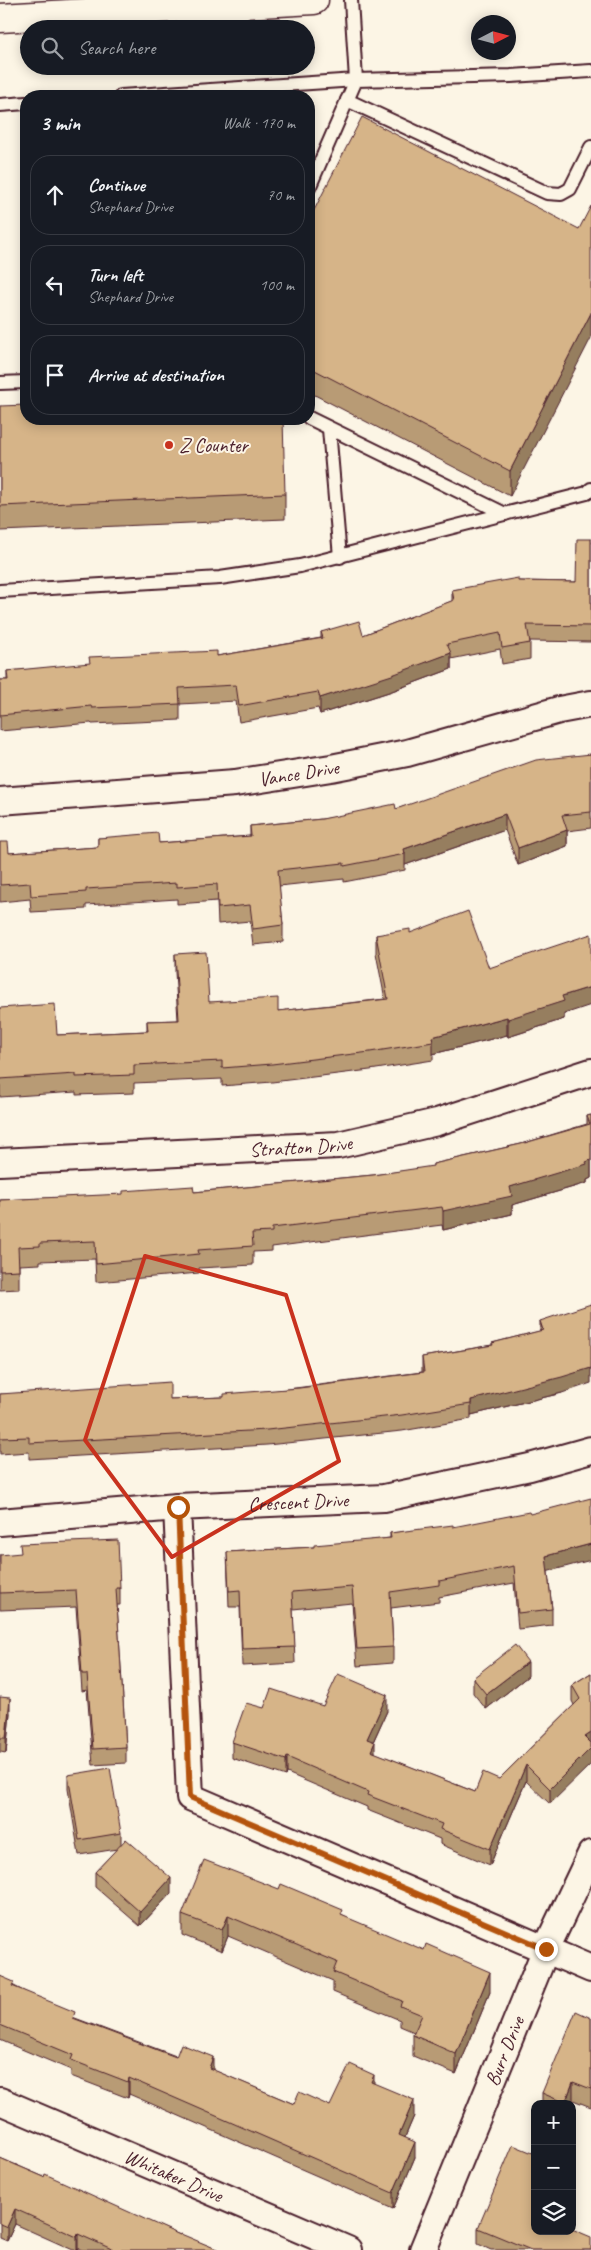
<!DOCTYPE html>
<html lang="en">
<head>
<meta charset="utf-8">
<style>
	body { margin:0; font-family:Caveat,sans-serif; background:#242831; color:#f1f3f6 }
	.controls { position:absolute; right:15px; bottom:15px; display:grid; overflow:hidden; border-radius:10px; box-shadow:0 2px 12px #0003 }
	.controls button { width:45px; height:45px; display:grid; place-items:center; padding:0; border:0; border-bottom:1px solid #363941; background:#171b24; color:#f1f3f6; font:25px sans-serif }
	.compass { position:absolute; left:471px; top:15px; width:45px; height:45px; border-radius:50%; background:#171b24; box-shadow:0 2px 12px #0003; rotate:84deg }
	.stop { position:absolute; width:15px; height:15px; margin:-11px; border:4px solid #b45309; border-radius:50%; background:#fff }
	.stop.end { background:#b45309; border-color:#fff; box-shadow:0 1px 5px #0008 }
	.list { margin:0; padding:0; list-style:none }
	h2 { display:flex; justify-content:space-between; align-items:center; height:65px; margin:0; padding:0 20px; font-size:21px }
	h2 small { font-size:16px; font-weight:400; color:#9ea1a6 }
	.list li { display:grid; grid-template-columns:32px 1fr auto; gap:15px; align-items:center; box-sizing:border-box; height:80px; margin:0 10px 10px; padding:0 10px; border:1px solid #363941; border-radius:20px }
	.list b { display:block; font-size:19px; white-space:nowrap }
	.list p { margin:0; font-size:16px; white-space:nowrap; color:#9ea1a6 }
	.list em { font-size:16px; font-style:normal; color:#9ea1a6 }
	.icon { flex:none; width:28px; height:28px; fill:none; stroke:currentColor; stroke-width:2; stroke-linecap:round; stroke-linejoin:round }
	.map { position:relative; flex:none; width:591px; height:2250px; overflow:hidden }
	.search { position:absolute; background:#171b24; box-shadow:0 2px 12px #0003; left:20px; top:20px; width:295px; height:55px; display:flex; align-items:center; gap:12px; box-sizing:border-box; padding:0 18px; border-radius:28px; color:#9ea1a6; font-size:19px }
	.panel { position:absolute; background:#171b24; box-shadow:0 2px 12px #0003; left:20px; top:90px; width:295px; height:335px; border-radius:20px }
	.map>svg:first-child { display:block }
</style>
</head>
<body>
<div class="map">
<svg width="591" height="2250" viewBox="0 0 591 2250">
	<rect width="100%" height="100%" fill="#fcf5e5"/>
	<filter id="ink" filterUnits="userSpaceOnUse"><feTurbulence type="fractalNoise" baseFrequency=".02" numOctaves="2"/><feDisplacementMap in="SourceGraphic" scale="10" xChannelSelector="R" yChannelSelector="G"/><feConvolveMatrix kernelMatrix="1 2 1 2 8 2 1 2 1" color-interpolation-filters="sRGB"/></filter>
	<g filter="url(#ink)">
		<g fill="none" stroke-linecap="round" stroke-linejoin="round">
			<g stroke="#4a1f2b" stroke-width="16">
				<g id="service">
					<polyline points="121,96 356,80 351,0"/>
					<polyline points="347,100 547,193 561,194 570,189 591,147"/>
					<polyline points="0,105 26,103"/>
					<polyline points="309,188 356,80 511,76 591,71"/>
					<polyline points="0,383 26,382"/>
					<polyline points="309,418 505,514"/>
					<polyline points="329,429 340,557"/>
					<polyline points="0,591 220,578 300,566 587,493 591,489"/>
				</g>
			</g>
			<g stroke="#4a1f2b" stroke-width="30">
				<g id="minor">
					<path id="s1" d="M0 801 235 783 331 768 407 753 559 710 591 704"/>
					<path id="s2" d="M0 1162 338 1145 437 1122 591 1072"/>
					<polyline points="177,1507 190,1797 591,1969"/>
					<path id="s3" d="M0 1522 177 1507 384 1498 530 1467 591 1450"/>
					<path id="s4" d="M0 2101 348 2250"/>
					<path id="s5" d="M423 2250 546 1949 591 1854"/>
				</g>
			</g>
			<g stroke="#4a1f2b" stroke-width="31">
				<polyline id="secondary" points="0,18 314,0"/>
			</g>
			<use href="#service" stroke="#fcf5e5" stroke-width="12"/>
			<use href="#minor" stroke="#fcf5e5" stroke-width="26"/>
			<use href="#secondary" stroke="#fcf5e5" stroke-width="28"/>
		</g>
		<g fill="#b89b75" stroke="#4a1f2b">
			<polygon points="309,220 579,229 510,496 309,392"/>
			<polygon points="0,406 285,494 285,519 0,531"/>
			<polygon points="591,539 591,642 530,641 530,659 502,664 500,649 451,659 451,669 392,691 320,714 318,708 239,722 236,701 180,704 180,720 92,724 91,723 0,731 0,680 7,680 7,671 217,656 321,638 321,632 363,635 452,601 452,590 518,581 576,582"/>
			<polygon points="591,754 591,828 567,831 567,846 518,865 505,830 405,865 405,870 344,882 344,879 279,886 283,925 283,942 253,945 250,921 218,924 217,901 177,904 177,899 86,905 86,909 31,912 30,899 0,902 0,842 9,853 98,847 98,838 159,843 250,836 250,826 322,819 396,809"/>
			<polygon points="410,933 489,968 564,1014 564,1019 508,1037 507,1035 433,1054 433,1060 370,1070 272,1082 222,1086 222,1079 134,1083 134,1093 76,1095 76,1092 0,1097 0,1008 57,1035 147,1031 147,1021 178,1020 175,972 175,954 209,1002 278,1011 385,999 376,953 376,935"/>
			<polygon points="591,1115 591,1178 587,1180 587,1183 512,1205 512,1214 443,1230 442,1225 272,1247 272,1251 253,1252 253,1265 199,1268 199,1273 96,1282 95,1259 40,1261 40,1264 19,1265 19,1289 0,1290 0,1200 194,1192 373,1175 433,1167 433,1164 521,1144 587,1124 587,1116"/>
			<polygon points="540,1321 562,1393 471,1415 471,1419 402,1431 267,1445 29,1459 29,1452 0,1454 0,1394 170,1399 224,1397 422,1372 422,1357 492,1345 492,1343 540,1331"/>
			<polygon points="453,1527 548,1572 552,1609 552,1625 518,1629 514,1583 439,1597 439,1602 391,1608 393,1647 393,1663 357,1666 352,1603 293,1609 295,1663 242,1666 240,1607 229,1607 227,1552 314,1547 390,1538 390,1533"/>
			<polygon points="0,1555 120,1588 120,1605 117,1605 126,1747 126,1763 93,1765 87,1690 82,1691 76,1607 0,1610"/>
			<polygon points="591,1673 550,1804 526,1781 490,1865 440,1844 440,1839 367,1810 367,1807 287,1773 286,1776 232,1758 232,1742 264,1708 323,1706 387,1711 373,1742 375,1753 475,1792 499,1779 574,1705 572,1701 572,1685"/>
			<polygon points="528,1676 486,1709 473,1693 473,1678"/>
			<polygon points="0,1697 10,1713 6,1753 0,1752"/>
			<polygon points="68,1775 121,1833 121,1844 171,1893 140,1926 95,1887 95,1872 117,1849 79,1855 68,1789"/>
			<polygon points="182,1915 343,1916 490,1992 456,2074 413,2056 413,2035 414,2032 400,2026 400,2020 333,1992 333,1981 228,1936 222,1951 182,1935"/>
			<polygon points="0,1976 14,1986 75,2018 213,2070 294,2104 330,2106 374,2084 414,2116 405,2137 415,2157 393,2209 129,2094 128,2098 71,2076 71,2070 0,2040"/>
			<polygon points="591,2018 591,2107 573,2100 572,2104 542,2104 542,2093"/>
			<polygon points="0,2158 44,2177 180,2235 219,2250 82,2250 78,2248 77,2250 73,2250 15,2224 7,2241 0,2238"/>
			<polygon points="478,2228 535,2231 591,2250 491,2250 478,2244"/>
		</g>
		<g fill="#967e5f" stroke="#4a1f2b">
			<polygon points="591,313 591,338 510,496 510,471"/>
			<polygon points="451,653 451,669 392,691 320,714 320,698"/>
			<polygon points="505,814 505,830 405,865 405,854 404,849"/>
			<polygon points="567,830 567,846 518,865 518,848"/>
			<polygon points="591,987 591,1005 564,1014 564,1019 508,1037 508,1019 562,996"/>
			<polygon points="507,1017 507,1035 433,1054 433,1042 432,1037"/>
			<polygon points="591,1160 591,1178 587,1180 587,1183 512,1205 512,1214 443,1230 443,1211 510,1187"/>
			<polygon points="591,1368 591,1383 562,1393 471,1415 471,1400"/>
			<polygon points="591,1544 591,1560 546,1572 546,1556"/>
			<polygon points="528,1662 528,1676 486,1709 486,1694"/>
			<polygon points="387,1695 387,1711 367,1755 367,1739"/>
			<polygon points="10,1698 10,1713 6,1753 6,1738"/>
			<polygon points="591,1733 591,1764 550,1804 550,1789 585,1737"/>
			<polygon points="375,1742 375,1758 371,1751"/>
			<polygon points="287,1757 287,1773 286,1776 286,1760"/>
			<polygon points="526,1765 526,1781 490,1865 490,1849"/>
			<polygon points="171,1878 171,1893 140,1926 140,1912"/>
			<polygon points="228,1916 228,1936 222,1951 222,1930"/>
			<polygon points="490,1972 490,1992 456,2074 456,2054"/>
			<polygon points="213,2057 213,2072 209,2068"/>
			<polygon points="374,2075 374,2091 371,2082"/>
			<polygon points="129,2078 129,2094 128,2098 128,2082"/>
			<polygon points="573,2082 573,2100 572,2104 565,2104"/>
			<polygon points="414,2100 414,2116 399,2151 399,2135"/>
			<polygon points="415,2142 415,2157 393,2209 393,2193"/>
			<polygon points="15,2209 15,2224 7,2241 7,2227"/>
			<polygon points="78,2234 78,2248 77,2250 77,2237"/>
		</g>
		<g fill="#d6b488" stroke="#4a1f2b">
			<polygon points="362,117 579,229 591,206 591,313 510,471 309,367 309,220"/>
			<polygon points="26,405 26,419 283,419 285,494 0,506 0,406"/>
			<polygon points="577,539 591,539 591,626 527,625 530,643 502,648 500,633 447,644 451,653 392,675 320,698 318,692 239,706 236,685 179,688 180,704 92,708 91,706 0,715 0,680 8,680 7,671 90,663 89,657 217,651 217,656 323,638 321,632 359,621 363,635 454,600 452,590 518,578 518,581 576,582"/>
			<polygon points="591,754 591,812 562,815 567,830 518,848 505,814 404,849 405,854 344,866 344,863 278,870 283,925 253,929 250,905 218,908 217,884 177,887 177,883 86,889 86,892 31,896 30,883 0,885 0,842 8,842 9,853 98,847 98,838 158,833 159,843 251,836 250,826 322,819 395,804 396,809 536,760"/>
			<polygon points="468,911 489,968 591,934 591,987 562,996 564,1001 508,1019 507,1017 432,1037 433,1042 370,1052 272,1064 222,1068 222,1061 134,1065 134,1075 76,1077 76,1074 0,1079 0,1008 55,1004 57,1035 148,1031 147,1021 179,1020 175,954 206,952 209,1002 278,998 278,1011 388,999 376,935 410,929 410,933"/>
			<polygon points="591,1115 591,1160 586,1162 587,1164 510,1187 512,1196 443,1211 442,1207 272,1228 272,1232 252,1233 253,1246 198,1250 199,1254 96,1264 95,1241 40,1243 40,1246 18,1247 19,1270 0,1271 0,1200 123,1194 123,1191 193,1186 194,1192 373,1175 433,1166 433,1164 521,1144 590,1124 587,1116"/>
			<polygon points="591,1304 591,1368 562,1377 471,1400 471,1404 402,1415 267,1430 29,1443 29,1437 0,1438 0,1394 170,1382 170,1399 224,1397 224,1394 299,1388 424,1372 422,1357 493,1345 492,1343 543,1330 540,1321"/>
			<polygon points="591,1498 591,1544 546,1556 552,1609 518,1613 514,1566 439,1581 439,1585 390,1592 393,1647 357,1649 352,1587 292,1592 295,1647 242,1649 240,1590 229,1591 227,1552 314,1547 314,1545 391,1538 390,1533 453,1525 453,1527 529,1512 530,1514"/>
			<polygon points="118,1540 120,1588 116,1588 126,1747 93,1749 87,1674 82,1674 76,1590 0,1593 0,1555 21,1553 20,1544"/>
			<polygon points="515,1645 528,1662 486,1694 473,1678"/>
			<polygon points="591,1673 591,1733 585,1737 591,1743 591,1748 550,1789 526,1765 490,1849 440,1829 442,1824 367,1795 368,1792 287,1757 286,1760 232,1742 246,1703 264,1708 271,1689 323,1706 338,1674 387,1695 367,1739 375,1742 371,1751 475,1792 483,1772 499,1779 580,1699 572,1685"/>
			<polygon points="0,1697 10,1698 6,1738 0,1738"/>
			<polygon points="110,1768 121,1833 79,1840 68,1775"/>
			<polygon points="126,1839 171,1878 140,1912 95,1872"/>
			<polygon points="204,1860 279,1889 281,1884 343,1910 341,1915 424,1950 426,1944 490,1972 456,2054 413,2035 422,2015 400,2006 402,2001 333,1972 337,1962 228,1916 222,1930 182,1915"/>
			<polygon points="0,1976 14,1982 12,1986 75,2012 73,2018 176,2057 181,2044 213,2057 209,2068 294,2104 299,2092 330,2106 350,2064 374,2075 371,2082 414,2100 399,2135 415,2142 393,2193 129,2078 128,2082 71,2060 73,2055 0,2025"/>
			<polygon points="576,2011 591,2018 591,2089 573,2082 565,2103 542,2093"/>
			<polygon points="513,2145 535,2154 535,2231 572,2231 572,2229 591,2237 591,2250 531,2250 478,2228"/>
			<polygon points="0,2158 44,2177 45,2174 180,2235 181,2234 219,2250 114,2250 78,2234 77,2237 15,2209 7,2227 0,2224"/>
		</g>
	</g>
	<g fill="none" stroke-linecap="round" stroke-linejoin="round" filter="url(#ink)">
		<polyline stroke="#b45309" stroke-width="6" points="178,1507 190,1797 546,1949"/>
	</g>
	<path fill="none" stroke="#c8321e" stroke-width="4" stroke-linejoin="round" d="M145 1256 286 1295 339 1461 172 1557 85 1440Z"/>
	<circle fill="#c8321e" stroke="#fcf5e5" stroke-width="2" cx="169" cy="445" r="5"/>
	<g text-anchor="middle" stroke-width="4" stroke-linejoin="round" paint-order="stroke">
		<g font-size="20" fill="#4a1f2b" stroke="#fcf5e5" text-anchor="start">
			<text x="179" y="452">Z Counter</text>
		</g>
		<g font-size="20" fill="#4a1f2b" stroke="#fcf5e5">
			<text dy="7" stroke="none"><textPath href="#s1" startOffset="300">Vance Drive</textPath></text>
			<text dy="7" stroke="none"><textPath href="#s2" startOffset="301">Stratton Drive</textPath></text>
			<text dy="7" stroke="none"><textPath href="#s3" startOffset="299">Crescent Drive</textPath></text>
			<text dy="7" stroke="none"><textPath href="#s5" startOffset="215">Burr Drive</textPath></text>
			<text dy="7" stroke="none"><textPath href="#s4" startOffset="189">Whitaker Drive</textPath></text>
		</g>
	</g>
</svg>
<div class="controls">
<button>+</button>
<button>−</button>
<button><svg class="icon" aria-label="layers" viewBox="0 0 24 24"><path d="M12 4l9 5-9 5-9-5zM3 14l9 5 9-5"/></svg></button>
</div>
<svg class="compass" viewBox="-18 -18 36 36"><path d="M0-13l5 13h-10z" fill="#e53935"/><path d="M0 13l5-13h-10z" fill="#9ea1a6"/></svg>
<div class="stop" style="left:178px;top:1507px"></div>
<div class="stop end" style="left:546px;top:1949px"></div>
<div class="search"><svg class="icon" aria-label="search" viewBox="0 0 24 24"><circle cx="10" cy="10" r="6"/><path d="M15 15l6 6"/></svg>Search here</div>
<section class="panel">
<h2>3 min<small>Walk · 170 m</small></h2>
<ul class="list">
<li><svg class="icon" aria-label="ahead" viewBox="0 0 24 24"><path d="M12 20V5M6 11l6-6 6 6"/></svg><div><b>Continue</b><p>Shephard Drive</p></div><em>70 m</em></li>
<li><svg class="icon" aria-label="left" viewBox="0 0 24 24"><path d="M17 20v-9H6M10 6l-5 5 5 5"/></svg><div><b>Turn left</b><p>Shephard Drive</p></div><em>100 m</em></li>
<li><svg class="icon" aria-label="arrive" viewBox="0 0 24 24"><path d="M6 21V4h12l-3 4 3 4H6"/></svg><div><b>Arrive at destination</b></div></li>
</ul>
</section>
</div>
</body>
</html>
